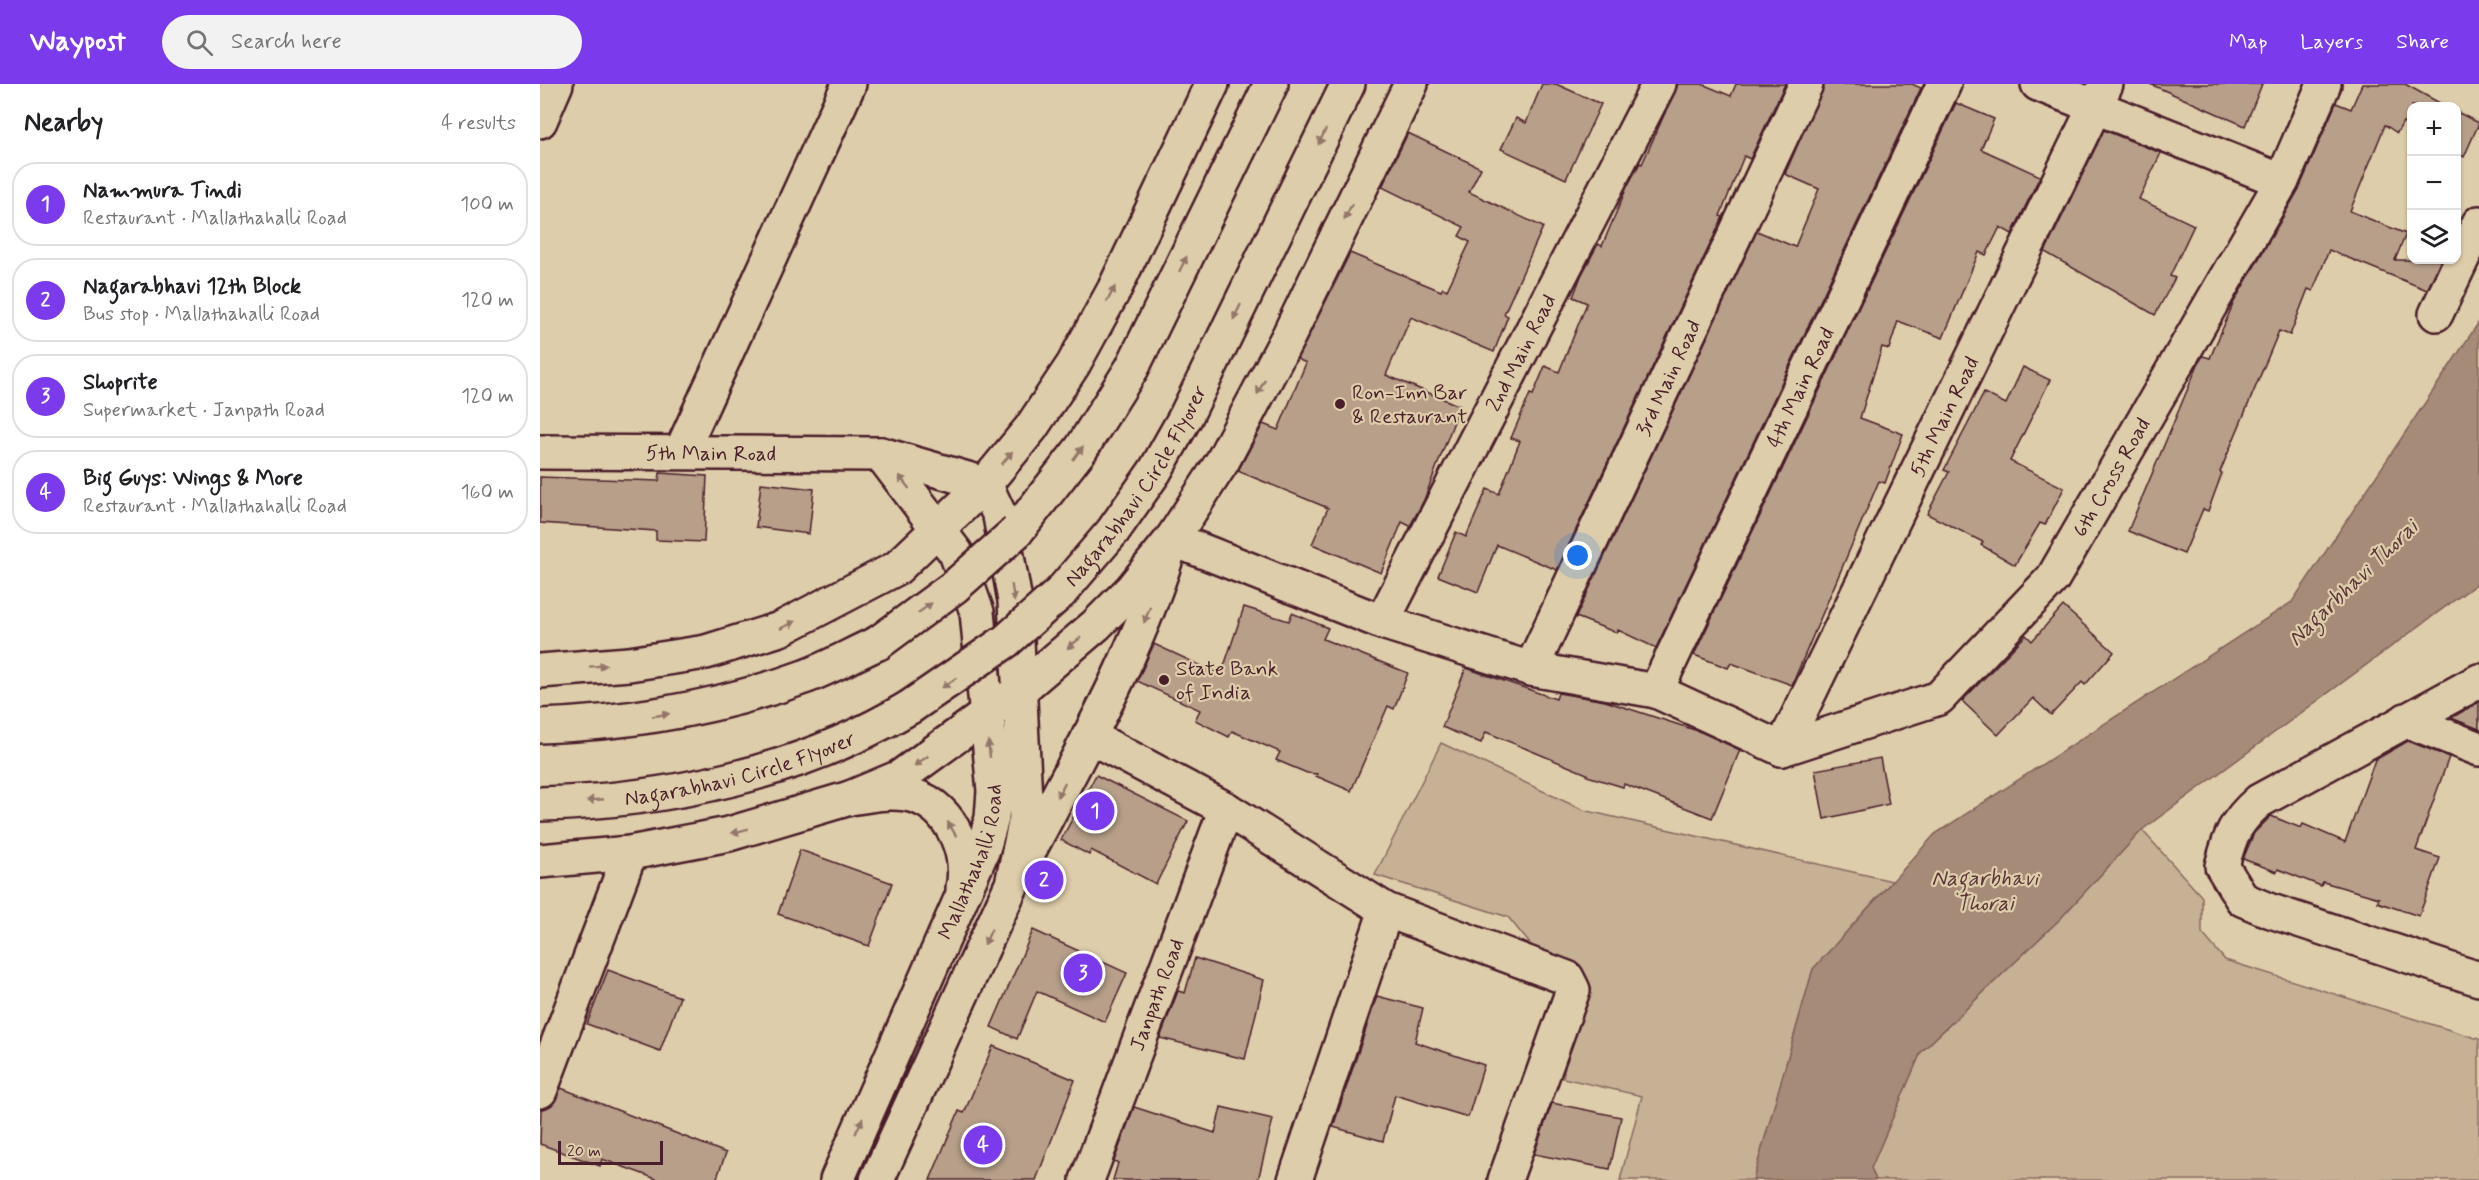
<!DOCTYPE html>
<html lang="en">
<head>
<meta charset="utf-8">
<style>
	body { margin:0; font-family:Mynerve,sans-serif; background:#f2f2f2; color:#202124 }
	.controls { position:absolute; right:18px; top:18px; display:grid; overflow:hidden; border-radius:12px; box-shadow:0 2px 4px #0004 }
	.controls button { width:54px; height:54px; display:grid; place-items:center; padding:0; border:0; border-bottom:2px solid #e0e0e0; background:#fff; color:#202124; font:30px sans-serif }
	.scale { position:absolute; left:18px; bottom:15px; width:105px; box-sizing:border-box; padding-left:6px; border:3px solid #4a1f2b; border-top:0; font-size:16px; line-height:21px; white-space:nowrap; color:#4a1f2b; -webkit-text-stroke:4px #decdaa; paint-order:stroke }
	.you { position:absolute; left:1038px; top:472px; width:21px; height:21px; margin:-15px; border:4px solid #fff; border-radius:50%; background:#1a73e8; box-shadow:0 0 0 9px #1a73e833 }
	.badge { display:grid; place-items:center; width:39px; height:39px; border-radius:50%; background:#7c3aed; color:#fff; font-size:20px; font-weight:700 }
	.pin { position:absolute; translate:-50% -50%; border:3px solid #fff; box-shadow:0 2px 6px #0006 }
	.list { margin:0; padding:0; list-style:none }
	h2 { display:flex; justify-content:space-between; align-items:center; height:78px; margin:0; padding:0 24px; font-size:26px }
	h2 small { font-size:20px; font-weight:400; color:#757577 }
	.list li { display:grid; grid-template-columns:39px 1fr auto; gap:18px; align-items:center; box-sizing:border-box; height:84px; margin:0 12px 12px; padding:0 12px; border:2px solid #e0e0e0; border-radius:24px }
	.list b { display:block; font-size:22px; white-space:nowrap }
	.list p { margin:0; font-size:20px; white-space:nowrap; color:#757577 }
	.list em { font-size:20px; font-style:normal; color:#757577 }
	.icon { flex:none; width:33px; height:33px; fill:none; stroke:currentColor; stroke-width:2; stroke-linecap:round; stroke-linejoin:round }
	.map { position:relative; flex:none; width:1939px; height:1096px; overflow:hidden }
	header { display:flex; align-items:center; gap:36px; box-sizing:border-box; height:84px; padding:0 30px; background:#7c3aed; color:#fff }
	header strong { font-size:28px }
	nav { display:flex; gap:33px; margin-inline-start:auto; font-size:21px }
	.search { width:420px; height:54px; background:#f2f2f2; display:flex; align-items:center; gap:15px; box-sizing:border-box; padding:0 21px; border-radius:33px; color:#757577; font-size:22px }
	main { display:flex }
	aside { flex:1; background:#fff }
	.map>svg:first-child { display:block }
</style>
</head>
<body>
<header>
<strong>Waypost</strong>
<div class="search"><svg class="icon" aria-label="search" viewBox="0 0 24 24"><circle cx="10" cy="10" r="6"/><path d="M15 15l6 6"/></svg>Search here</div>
<nav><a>Map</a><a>Layers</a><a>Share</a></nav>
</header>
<main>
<aside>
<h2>Nearby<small>4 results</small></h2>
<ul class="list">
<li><span class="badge">1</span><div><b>Nammura Tindi</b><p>Restaurant · Mallathahalli Road</p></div><em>100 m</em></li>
<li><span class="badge">2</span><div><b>Nagarabhavi 12th Block</b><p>Bus stop · Mallathahalli Road</p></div><em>120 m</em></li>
<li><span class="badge">3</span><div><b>Shoprite</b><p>Supermarket · Janpath Road</p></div><em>120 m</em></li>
<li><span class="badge">4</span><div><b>Big Guys: Wings &amp; More</b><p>Restaurant · Mallathahalli Road</p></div><em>160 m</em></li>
</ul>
</aside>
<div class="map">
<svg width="1939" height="1096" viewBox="0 0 1939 1096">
	<rect width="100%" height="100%" fill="#decdaa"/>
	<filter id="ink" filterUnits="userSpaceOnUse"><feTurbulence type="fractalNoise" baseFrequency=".0167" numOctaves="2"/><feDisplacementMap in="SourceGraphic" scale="12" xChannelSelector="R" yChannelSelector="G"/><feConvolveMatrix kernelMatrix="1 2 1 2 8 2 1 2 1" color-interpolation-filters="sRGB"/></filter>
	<g filter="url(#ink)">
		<g fill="#c6b195" stroke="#886860" stroke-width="1.5">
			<polygon points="901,659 1043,726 1352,797 1273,885 1213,1096 1080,1096 1102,1012 1023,994 1036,916 968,833 835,791"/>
			<polygon points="1602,746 1662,813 1662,849 1685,876 1939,955 1939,1096 1336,1096 1331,1084 1381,968 1520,835"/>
		</g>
		<polygon fill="#a68b79" stroke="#81605a" stroke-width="1.5" points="1939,238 1939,498 1602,746 1520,835 1381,968 1331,1084 1336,1096 1213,1096 1273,885 1395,750 1752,518"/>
		<g fill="#b79f89" stroke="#4a1f2b" stroke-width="1.5">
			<polygon points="1002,0 1016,0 1061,20 1026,95 961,65 976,34 986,39"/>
			<polygon points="1138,0 1162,0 1191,12 1196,0 1245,0 1210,75 1204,72 1180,132 1183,133 1017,486 957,461 938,508 898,492 916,448 926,453 947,405 959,410 980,357 971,354 990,310 993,311 1005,282 1019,288 1047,219 1033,213 1041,192 1058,160 1062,162 1087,103 1100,79 1102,80"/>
			<polygon points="1284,0 1372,0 1381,4 1116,564 1078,546 1077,549 1036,533 1217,147 1255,163 1279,105 1245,90"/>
			<polygon points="1610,0 1722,0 1705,42"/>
			<polygon points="1822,0 1865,0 1905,22 1872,22 1872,43 1863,38 1857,49 1845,41 1810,127 1866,150 1855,176 1901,176 1887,206 1789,166 1773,207 1768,205 1750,251 1739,247 1680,388 1682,389 1668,427 1663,425 1644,470 1588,447 1659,278 1663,272 1670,274 1694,218 1759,105 1796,19 1811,25"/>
			<polygon points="1416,19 1454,35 1441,65 1500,92 1472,150 1460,143 1446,171 1439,168 1403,254 1358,237 1349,265 1342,263 1320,334 1363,350 1345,399 1339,397 1252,601 1191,579 1188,584 1154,571"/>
			<polygon points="1917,28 1939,39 1924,73 1917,69"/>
			<polygon points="1564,46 1621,69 1599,115 1654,141 1630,192 1635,194 1615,231 1505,168"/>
			<polygon points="868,49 941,84 929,108 1003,143 964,230 968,232 954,268 871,233 846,291 920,322 884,416 870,442 862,438 841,489 772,460 788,424 698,387 723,340 738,346 766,279 757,275 810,169 901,207 903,204 907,206 930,158 919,152 924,143 842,103"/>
			<polygon points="1483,283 1510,296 1470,377 1524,404 1505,441 1500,439 1475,481 1441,461 1443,458 1387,430 1409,388 1404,386 1444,309 1466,320"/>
			<polygon points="120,389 167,392 164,458 116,456 116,447 0,439 0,393 119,397"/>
			<polygon points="221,399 274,405 269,450 216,443"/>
			<polygon points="1523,522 1574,568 1545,601 1542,598 1511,631 1493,614 1458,651 1422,617 1486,551 1492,557"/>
			<polygon points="704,523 749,537 752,529 788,544 783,555 868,589 854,625 848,622 811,707 776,692 777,690 767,689 736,676 740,668 692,647 689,653 655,636 660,626 597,597 614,560 681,591"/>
			<polygon points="926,584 1016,615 1018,609 1065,617 1161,648 1200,666 1172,734 1084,700 1083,703 1047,692 1047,690 946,648 941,659 902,643"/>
			<polygon points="1939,618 1939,645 1911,634"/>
			<polygon points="1868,657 1909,673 1876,766 1900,774 1879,832 1837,818 1839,814 1783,798 1781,802 1738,785 1737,788 1703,775 1714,749 1731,732 1761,744 1763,740 1805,758 1835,676"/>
			<polygon points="1340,674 1349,720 1284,735 1275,686"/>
			<polygon points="556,691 648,737 616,800 551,766 549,771 521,756"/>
			<polygon points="260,766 352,799 329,862 238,830"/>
			<polygon points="493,846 587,889 565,938 497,907 477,955 451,943"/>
			<polygon points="655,874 724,896 705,975 620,954 638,907 645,909"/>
			<polygon points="68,886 140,913 120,967 47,940"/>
			<polygon points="837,912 883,924 875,958 944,981 928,1033 855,1011 843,1057 793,1043"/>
			<polygon points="453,962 535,996 496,1096 390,1096 419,1027 424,1029"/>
			<polygon points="21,1004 186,1069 176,1096 119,1096 62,1075 60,1082 0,1060 1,1025 12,1021"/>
			<polygon points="1012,1019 1081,1033 1070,1085 994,1070"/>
			<polygon points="594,1023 675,1049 681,1023 733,1035 718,1096 573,1096 578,1079 574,1077"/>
		</g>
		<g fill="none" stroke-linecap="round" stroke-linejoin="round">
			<g stroke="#4a1f2b" stroke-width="38">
				<g id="minor">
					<polyline points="1498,0 1742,97"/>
					<polyline points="0,37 16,0"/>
					<polyline points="1896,230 1939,139"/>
					<path id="s1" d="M0 368 341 370"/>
					<polyline points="141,368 309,0"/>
					<polyline points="632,455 842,538 991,585 1116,607 1242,665"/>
					<path id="s2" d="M842 538 1119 0"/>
					<path id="s3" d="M991 585 1266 0"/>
					<path d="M1939 597 1719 717C1695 738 1690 751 1682 782L1702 815 1728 826 1939 895"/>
					<path id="s4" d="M1116 607 1404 0"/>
					<polyline points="1866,636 1939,665"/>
					<polyline points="549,652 686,725 846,826 1027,894 1033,906 965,1096"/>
					<path id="s5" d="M1242 665 1399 614 1513 494 1742 97 1784 0"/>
					<path id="s6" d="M1242 665 1566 0"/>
					<polyline points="0,1007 90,769"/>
					<path id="s7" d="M547 1096 686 725"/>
					<polyline points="755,1096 846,826"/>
				</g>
			</g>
			<g stroke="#4a1f2b" stroke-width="38">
				<g id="tertiary">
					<polyline points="0,587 89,580 166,568 240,545 357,484 445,400 491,344 533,281 574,206 672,0"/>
					<polyline points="0,777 90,769 189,750 310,714 360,693 480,606 556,541 591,506 632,455 682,378 749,251 871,0"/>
				</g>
			</g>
			<g stroke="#4a1f2b" stroke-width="38">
				<g id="secondary">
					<path d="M310 714C328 711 347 707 366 710 408 717 431 766 423 804"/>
					<path d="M488 769C541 667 600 566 632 455"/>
					<path id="s8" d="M297 1096 443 765 452 734 454 707 437 528 416 469 341 370 445 400 460 432 475 517 486 735 472 800 337 1096"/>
				</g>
			</g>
			<g stroke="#4a1f2b" stroke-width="38">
				<g id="trunk">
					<polyline points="476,448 541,365 592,284 731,0"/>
					<path id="s9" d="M520 509 573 447 615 387 646 332 808 0"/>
					<path d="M0 642C90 639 179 624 264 593 289 584 313 570 338 559"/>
					<path id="s10" d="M0 720C126 717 261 689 370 623"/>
				</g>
			</g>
			<use href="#minor" stroke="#decdaa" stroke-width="33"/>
			<use href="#tertiary" stroke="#decdaa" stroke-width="33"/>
			<use href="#secondary" stroke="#decdaa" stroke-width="33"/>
			<use href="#trunk" stroke="#decdaa" stroke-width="33"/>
			<g stroke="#4a1f2b" stroke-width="38" stroke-linecap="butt">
				<g id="trunk-bridge">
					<polyline points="338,559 414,503 476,448"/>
					<polyline points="370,623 466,557 520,509"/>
				</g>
			</g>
			<use href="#trunk-bridge" stroke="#decdaa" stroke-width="33"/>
		</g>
		<defs><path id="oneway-solid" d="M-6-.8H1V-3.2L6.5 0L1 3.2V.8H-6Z" transform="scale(1.5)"/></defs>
		<g fill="#94766a">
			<use href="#oneway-solid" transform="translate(782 53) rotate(116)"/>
			<use href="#oneway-solid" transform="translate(808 128) rotate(116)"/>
			<use href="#oneway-solid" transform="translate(643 180) rotate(-64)"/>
			<use href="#oneway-solid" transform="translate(571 210) rotate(-62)"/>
			<use href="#oneway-solid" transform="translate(697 228) rotate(116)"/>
			<use href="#oneway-solid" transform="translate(721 303) rotate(118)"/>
			<use href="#oneway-solid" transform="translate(538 369) rotate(-53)"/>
			<use href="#oneway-solid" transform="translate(467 374) rotate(-51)"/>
			<use href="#oneway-solid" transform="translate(364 398) rotate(-128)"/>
			<use href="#oneway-solid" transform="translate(473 509) rotate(81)"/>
			<use href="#oneway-solid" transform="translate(385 524) rotate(-36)"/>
			<use href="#oneway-solid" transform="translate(607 531) rotate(111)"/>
			<use href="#oneway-solid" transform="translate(248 541) rotate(-26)"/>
			<use href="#oneway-solid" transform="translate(534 559) rotate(141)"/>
			<use href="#oneway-solid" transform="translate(58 582) rotate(-4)"/>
			<use href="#oneway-solid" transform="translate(409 599) rotate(145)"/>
			<use href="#oneway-solid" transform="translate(121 631) rotate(-9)"/>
			<use href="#oneway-solid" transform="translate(449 665) rotate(-97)"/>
			<use href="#oneway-solid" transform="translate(381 677) rotate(144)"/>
			<use href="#oneway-solid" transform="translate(521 706) rotate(117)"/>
			<use href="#oneway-solid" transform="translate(55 716) rotate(175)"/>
			<use href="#oneway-solid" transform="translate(412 745) rotate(-121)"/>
			<use href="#oneway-solid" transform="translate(200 747) rotate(165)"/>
			<use href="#oneway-solid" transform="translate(448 853) rotate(115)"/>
			<use href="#oneway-solid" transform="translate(319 1042) rotate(-65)"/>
		</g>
	</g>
	<g fill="#4a1f2b" stroke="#decdaa" stroke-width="2">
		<circle cx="800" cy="320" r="6"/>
		<circle cx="624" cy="596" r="6"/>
	</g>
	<g text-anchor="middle" stroke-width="4.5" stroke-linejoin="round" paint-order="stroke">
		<g font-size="21" fill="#4a1f2b" stroke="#decdaa">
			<text dy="7" stroke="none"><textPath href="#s2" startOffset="303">2nd Main Road</textPath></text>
			<text dy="7" stroke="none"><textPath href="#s3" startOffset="322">3rd Main Road</textPath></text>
			<text dy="7" stroke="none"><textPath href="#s4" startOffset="336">4th Main Road</textPath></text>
			<text dy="7" stroke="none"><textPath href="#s6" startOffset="370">5th Main Road</textPath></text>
			<text dy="7" stroke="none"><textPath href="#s1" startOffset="171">5th Main Road</textPath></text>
			<text dy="7" stroke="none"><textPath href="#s5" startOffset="447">6th Cross Road</textPath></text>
			<text dy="7" stroke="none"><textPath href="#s9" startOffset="132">Nagarabhavi Circle Flyover</textPath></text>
			<text dy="7" stroke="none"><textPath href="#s10" startOffset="204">Nagarabhavi Circle Flyover</textPath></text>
			<text dy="7" stroke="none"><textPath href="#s8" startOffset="346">Mallathahalli Road</textPath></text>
			<text dy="7" stroke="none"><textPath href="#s7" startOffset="198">Janpath Road</textPath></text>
		</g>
		<g font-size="21" fill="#4a1f2b" stroke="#decdaa" text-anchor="start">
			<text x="812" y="315">Ron-Inn Bar<tspan x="812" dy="24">&amp; Restaurant</tspan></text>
			<text x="636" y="591">State Bank<tspan x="636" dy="24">of India</tspan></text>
		</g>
		<g font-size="22" font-style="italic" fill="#5c353b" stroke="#decdaa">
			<text transform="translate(1812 498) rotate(-44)" y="8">Nagarbhavi Thorai</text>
			<text x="1445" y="801">Nagarbhavi<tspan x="1445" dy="25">Thorai</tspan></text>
		</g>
	</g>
</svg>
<div class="controls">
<button>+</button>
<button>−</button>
<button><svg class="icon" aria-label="layers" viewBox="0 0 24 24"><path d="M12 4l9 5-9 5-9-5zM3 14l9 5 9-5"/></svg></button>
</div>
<div class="scale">20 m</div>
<div class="you"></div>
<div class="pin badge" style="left:555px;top:727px">1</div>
<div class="pin badge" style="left:504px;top:796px">2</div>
<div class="pin badge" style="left:543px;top:889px">3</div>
<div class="pin badge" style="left:443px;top:1061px">4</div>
</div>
</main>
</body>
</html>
